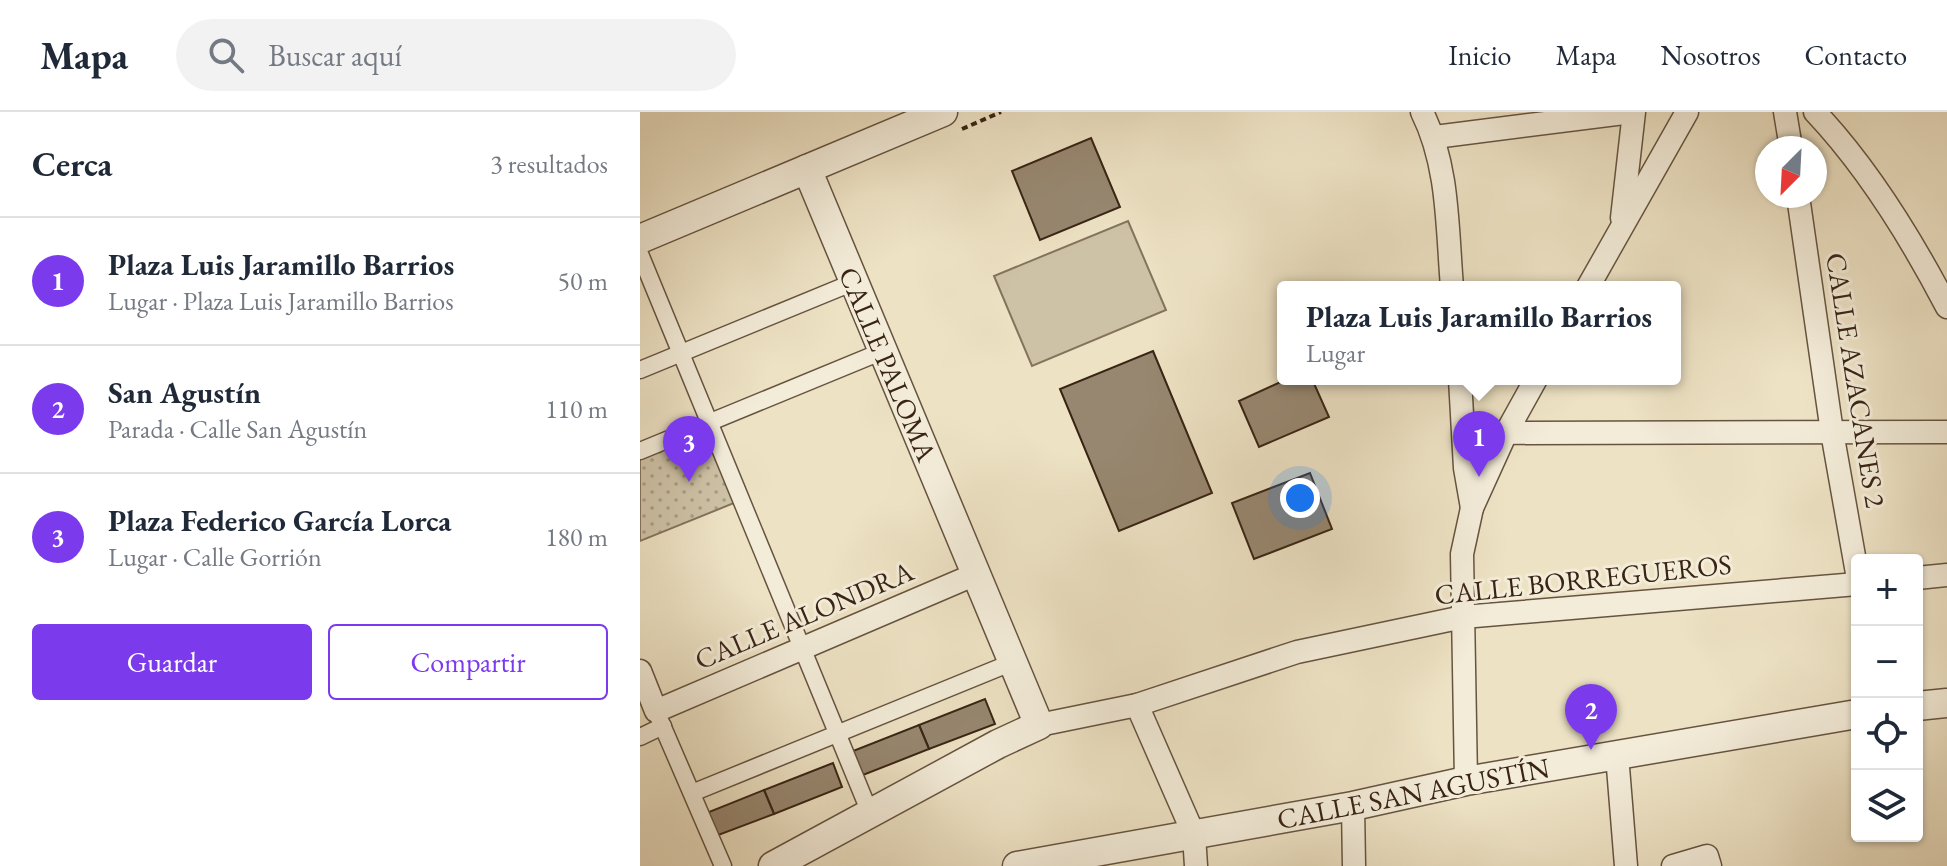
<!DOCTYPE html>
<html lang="es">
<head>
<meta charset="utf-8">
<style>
	body { margin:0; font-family:"EB Garamond",serif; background:#f2f2f3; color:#1f2937 }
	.controls { position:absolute; right:24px; bottom:24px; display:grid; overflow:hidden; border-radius:8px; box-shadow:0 2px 6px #0004 }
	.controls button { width:72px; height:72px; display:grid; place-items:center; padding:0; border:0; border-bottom:2px solid #e0e1e3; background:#fff; color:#1f2937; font:40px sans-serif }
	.compass { position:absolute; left:1115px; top:24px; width:72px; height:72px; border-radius:50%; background:#fff; box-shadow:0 2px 6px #0004; rotate:204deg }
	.you { position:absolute; left:660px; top:386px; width:28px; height:28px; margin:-20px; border:6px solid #fff; border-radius:50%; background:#1a73e8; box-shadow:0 0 0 12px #1a73e833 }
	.badge { display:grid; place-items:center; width:52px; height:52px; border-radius:50%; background:#7c3aed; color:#fff; font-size:26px; font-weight:700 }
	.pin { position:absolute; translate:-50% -66px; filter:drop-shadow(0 2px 4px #0008) }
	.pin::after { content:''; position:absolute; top:42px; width:28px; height:24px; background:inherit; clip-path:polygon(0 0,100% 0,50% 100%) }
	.popup { position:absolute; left:637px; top:169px; width:404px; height:104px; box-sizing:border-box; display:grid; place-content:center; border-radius:8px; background:#fff; filter:drop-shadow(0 2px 6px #0005); font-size:26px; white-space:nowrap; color:#747a83 }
	.popup b { font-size:30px; color:#1f2937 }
	.popup::after { content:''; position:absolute; left:50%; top:100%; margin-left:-16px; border:16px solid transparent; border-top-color:#fff }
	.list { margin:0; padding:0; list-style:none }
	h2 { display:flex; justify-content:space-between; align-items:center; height:104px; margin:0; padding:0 32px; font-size:34px }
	h2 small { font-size:26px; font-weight:400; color:#747a83 }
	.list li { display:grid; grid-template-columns:52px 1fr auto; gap:24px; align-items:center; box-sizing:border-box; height:128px; padding:0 32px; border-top:2px solid #e0e1e3 }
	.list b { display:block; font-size:30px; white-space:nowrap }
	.list p { margin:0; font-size:26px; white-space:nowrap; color:#747a83 }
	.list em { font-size:26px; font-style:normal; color:#747a83 }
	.actions { display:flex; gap:16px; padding:24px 32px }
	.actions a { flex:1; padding:18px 0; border:2px solid #7c3aed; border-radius:8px; text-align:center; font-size:28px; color:#7c3aed }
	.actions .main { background:#7c3aed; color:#fff }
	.icon { flex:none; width:44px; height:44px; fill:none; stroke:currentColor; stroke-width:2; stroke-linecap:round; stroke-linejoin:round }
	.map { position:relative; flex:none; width:1307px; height:754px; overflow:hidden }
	header { display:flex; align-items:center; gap:48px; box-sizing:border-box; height:112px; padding:0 40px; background:#fff; border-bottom:2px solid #e0e1e3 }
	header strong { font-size:38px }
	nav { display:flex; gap:44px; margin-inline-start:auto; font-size:28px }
	.search { width:560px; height:72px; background:#f2f2f3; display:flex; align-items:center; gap:20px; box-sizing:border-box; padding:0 28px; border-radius:44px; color:#747a83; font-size:30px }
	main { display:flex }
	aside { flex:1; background:#fff }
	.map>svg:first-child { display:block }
</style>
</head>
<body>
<header>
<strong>Mapa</strong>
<div class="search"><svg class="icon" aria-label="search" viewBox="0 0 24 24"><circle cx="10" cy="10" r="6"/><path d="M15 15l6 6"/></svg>Buscar aquí</div>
<nav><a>Inicio</a><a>Mapa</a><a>Nosotros</a><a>Contacto</a></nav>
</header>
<main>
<aside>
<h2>Cerca<small>3 resultados</small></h2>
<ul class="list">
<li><span class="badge">1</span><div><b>Plaza Luis Jaramillo Barrios</b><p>Lugar · Plaza Luis Jaramillo Barrios</p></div><em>50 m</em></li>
<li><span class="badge">2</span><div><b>San Agustín</b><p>Parada · Calle San Agustín</p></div><em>110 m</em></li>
<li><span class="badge">3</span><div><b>Plaza Federico García Lorca</b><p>Lugar · Calle Gorrión</p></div><em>180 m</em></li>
</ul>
<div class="actions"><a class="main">Guardar</a><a>Compartir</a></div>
</aside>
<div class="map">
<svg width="1307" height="754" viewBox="0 0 1307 754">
	<defs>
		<pattern id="green-dots" width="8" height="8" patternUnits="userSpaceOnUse" patternTransform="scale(2)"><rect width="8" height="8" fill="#cec2a6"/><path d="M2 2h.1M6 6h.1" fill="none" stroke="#a89d86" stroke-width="1.8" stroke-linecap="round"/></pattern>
	</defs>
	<rect width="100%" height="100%" fill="#ede2c4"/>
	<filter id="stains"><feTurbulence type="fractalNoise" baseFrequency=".0025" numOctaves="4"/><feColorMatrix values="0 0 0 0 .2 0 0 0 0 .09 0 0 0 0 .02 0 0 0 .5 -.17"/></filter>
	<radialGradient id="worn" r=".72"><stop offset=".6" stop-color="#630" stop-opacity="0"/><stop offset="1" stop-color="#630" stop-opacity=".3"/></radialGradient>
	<polygon fill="url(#green-dots)" stroke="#84735d" stroke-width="2" points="66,321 94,391 0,429 0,347"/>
	<polygon fill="#cec2a6" stroke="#84735d" stroke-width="2" points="488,109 526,198 392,254 354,164"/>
	<g fill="#978770" stroke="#392414" stroke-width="2">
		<polygon points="451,26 480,95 400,128 372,59"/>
		<polygon points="513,239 572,381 479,419 420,277"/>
		<polygon points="647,267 672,267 689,305 619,335 599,289"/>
		<polygon points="670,361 692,417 614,447 592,391"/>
		<polygon points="345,587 355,612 289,637 279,613"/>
		<polygon points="279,613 289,637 223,663 213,639"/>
		<polygon points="193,651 202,675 134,702 124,678"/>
		<polygon points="124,678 134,702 73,725 64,702"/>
	</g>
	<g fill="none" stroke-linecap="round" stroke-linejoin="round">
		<g stroke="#665440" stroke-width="19">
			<g id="pedestrian">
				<polyline points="0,142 230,701"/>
				<polyline points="0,258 214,170"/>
				<polyline points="0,339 243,239"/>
				<polyline points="16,599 83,754"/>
				<polyline points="0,625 23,614"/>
				<polyline points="52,681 373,550"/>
			</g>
		</g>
		<g stroke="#665440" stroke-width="25">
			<g id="minor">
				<path d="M782 0C809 54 807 116 812 175"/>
				<polyline points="1145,0 1151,36"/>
				<path d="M1175 0C1227 55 1272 128 1307 195"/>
				<polyline points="795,25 992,0"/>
				<polyline points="1158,84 1192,320 1217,461"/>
				<polyline points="982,106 994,0"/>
				<polyline points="948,175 1047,0"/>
				<polyline points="820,267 825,356 832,396"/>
				<polyline points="824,321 1307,320"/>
				<polyline points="1277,466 1307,463"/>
				<polyline points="0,559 16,599 336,462"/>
				<polyline points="497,593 554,723 556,754"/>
				<polyline points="399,613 497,593 657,540 823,505 1217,472"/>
				<polyline points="977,643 986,754"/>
				<polyline points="826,669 822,442 832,396 866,321 896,267"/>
				<polyline points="713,694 714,754"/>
				<polyline points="1033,754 1067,744 1070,754"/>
			</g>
		</g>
		<g stroke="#665440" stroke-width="31">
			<g id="tertiary">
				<polyline points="0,127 303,0"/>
				<polyline points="1277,594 1307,591"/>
				<polyline points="133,754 358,632 399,613 167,57"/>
				<polyline points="377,754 713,694 826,669 1217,602"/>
			</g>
		</g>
		<polyline stroke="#392414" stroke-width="4" stroke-dasharray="6 4" stroke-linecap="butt" points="322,17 361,0"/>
		<use href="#pedestrian" stroke="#f3ecd9" stroke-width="16"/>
		<use href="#minor" stroke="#f3ecd9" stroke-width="22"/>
		<use href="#tertiary" stroke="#f3ecd9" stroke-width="28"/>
	</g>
	<g text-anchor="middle" stroke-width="6" stroke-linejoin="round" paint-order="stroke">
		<g font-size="28" fill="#392414" stroke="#f3ecd9">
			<text transform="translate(248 252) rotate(67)" y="10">CALLE PALOMA</text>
			<text transform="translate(1216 268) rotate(81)" y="10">CALLE AZACANES 2</text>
			<text transform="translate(943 467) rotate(-6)" y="10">CALLE BORREGUEROS</text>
			<text transform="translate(164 503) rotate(-23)" y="10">CALLE ALONDRA</text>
			<text transform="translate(773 681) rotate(-11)" y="10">CALLE SAN AGUSTÍN</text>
		</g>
	</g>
	<rect width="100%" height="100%" filter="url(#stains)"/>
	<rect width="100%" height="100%" fill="url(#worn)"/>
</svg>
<div class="controls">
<button>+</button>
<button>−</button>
<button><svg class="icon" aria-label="locate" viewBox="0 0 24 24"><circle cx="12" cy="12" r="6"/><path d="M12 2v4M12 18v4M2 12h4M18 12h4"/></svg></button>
<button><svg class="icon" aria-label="layers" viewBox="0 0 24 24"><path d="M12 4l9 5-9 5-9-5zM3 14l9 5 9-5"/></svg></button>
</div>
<svg class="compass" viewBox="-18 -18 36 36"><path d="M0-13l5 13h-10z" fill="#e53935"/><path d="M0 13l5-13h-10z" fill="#747a83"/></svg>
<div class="you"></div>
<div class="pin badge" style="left:839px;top:365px">1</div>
<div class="popup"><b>Plaza Luis Jaramillo Barrios</b>Lugar</div>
<div class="pin badge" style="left:951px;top:638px">2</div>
<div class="pin badge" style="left:49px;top:370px">3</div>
</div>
</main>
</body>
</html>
